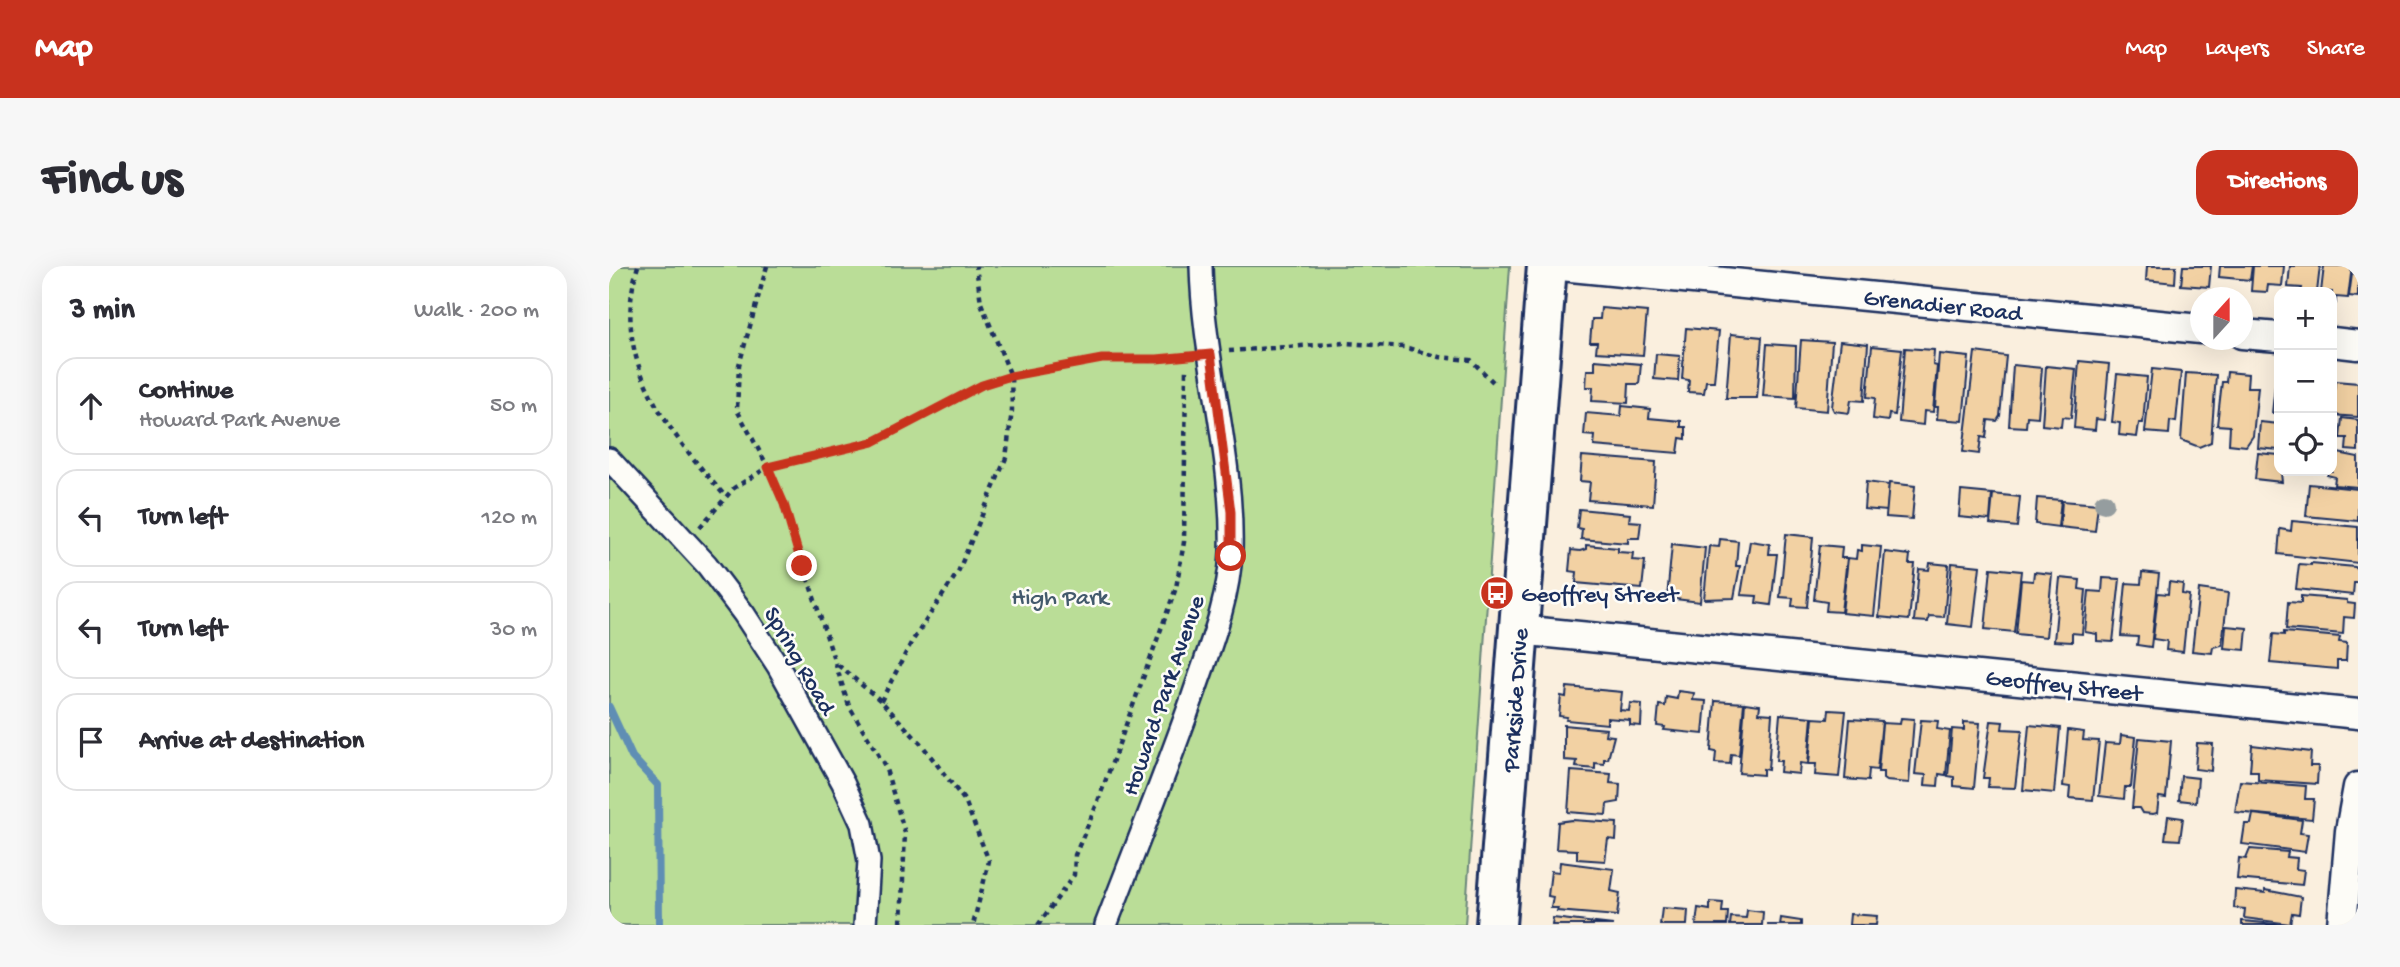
<!DOCTYPE html>
<html lang="en">
<head>
<meta charset="utf-8">
<style>
	body { margin:0; font-family:"Gochi Hand",sans-serif; background:#f7f7f7; color:#2b2b33 }
	.controls { position:absolute; right:21px; top:21px; display:grid; overflow:hidden; border-radius:14px; box-shadow:0 7px 28px #0002 }
	.controls button { width:63px; height:63px; display:grid; place-items:center; padding:0; border:0; border-bottom:2px solid #e1e1e2; background:#fff; color:#2b2b33; font:35px sans-serif }
	.compass { position:absolute; left:1581px; top:21px; width:63px; height:63px; border-radius:50%; background:#fff; box-shadow:0 7px 28px #0002; rotate:21deg }
	.stop { position:absolute; width:21px; height:21px; margin:-16px; border:5px solid #c8321e; border-radius:50%; background:#fff }
	.stop.end { background:#c8321e; border-color:#fff; box-shadow:0 2px 7px #0008 }
	.list { margin:0; padding:0; list-style:none }
	h2 { display:flex; justify-content:space-between; align-items:center; height:91px; margin:0; padding:0 28px; font-size:30px }
	h2 small { font-size:23px; font-weight:400; color:#7c7c81 }
	.list li { display:grid; grid-template-columns:46px 1fr auto; gap:21px; align-items:center; box-sizing:border-box; height:98px; margin:0 14px 14px; padding:0 14px; border:2px solid #e1e1e2; border-radius:21px }
	.list b { display:block; font-size:26px; white-space:nowrap }
	.list p { margin:0; font-size:23px; white-space:nowrap; color:#7c7c81 }
	.list em { font-size:23px; font-style:normal; color:#7c7c81 }
	.icon { flex:none; width:38px; height:38px; fill:none; stroke:currentColor; stroke-width:2; stroke-linecap:round; stroke-linejoin:round }
	.map { position:relative; flex:none; width:1749px; height:659px; overflow:hidden; border-radius:21px }
	header { display:flex; align-items:center; gap:42px; box-sizing:border-box; height:98px; padding:0 35px; background:#c8321e; color:#fff }
	header strong { font-size:33px }
	nav { display:flex; gap:38px; margin-inline-start:auto; font-size:24px }
	.intro { display:flex; align-items:center; justify-content:space-between; box-sizing:border-box; height:168px; padding:0 42px }
	h1 { margin:0; font-size:49px }
	.button { padding:18px 32px; border-radius:21px; background:#c8321e; color:#fff; font-size:24px; font-weight:700 }
	main { display:flex; gap:42px; padding:0 42px }
	aside { flex:1; background:#fff; border-radius:21px; box-shadow:0 7px 28px #0002 }
	.map>svg:first-child { display:block }
</style>
</head>
<body>
<header>
<strong>Map</strong>
<nav><a>Map</a><a>Layers</a><a>Share</a></nav>
</header>
<div class="intro"><h1>Find us</h1><a class="button">Directions</a></div>
<main>
<aside>
<h2>3 min<small>Walk · 200 m</small></h2>
<ul class="list">
<li><svg class="icon" aria-label="ahead" viewBox="0 0 24 24"><path d="M12 20V5M6 11l6-6 6 6"/></svg><div><b>Continue</b><p>Howard Park Avenue</p></div><em>50 m</em></li>
<li><svg class="icon" aria-label="left" viewBox="0 0 24 24"><path d="M17 20v-9H6M10 6l-5 5 5 5"/></svg><div><b>Turn left</b></div><em>120 m</em></li>
<li><svg class="icon" aria-label="left" viewBox="0 0 24 24"><path d="M17 20v-9H6M10 6l-5 5 5 5"/></svg><div><b>Turn left</b></div><em>30 m</em></li>
<li><svg class="icon" aria-label="arrive" viewBox="0 0 24 24"><path d="M6 21V4h12l-3 4 3 4H6"/></svg><div><b>Arrive at destination</b></div></li>
</ul>
</aside>
<div class="map">
<svg width="1749" height="659" viewBox="0 0 1749 659">
	<rect width="100%" height="100%" fill="#faefde"/>
	<filter id="ink" filterUnits="userSpaceOnUse"><feTurbulence type="fractalNoise" baseFrequency=".0143" numOctaves="2"/><feDisplacementMap in="SourceGraphic" scale="14" xChannelSelector="R" yChannelSelector="G"/><feConvolveMatrix kernelMatrix="1 2 1 2 8 2 1 2 1" color-interpolation-filters="sRGB"/></filter>
	<g filter="url(#ink)">
		<polygon fill="#badd97" stroke="#6a867a" stroke-width="2" points="0,0 901,0 856,659 0,659"/>
		<g fill="none" stroke-linecap="round" stroke-linejoin="round">
			<polyline stroke="#5f8eb4" stroke-width="8" points="0,441 23,491 49,519 50,659"/>
		</g>
		<g fill="#f2d1a3" stroke="#1b2f5e" stroke-width="2">
			<polygon points="1538,0 1567,0 1566,17 1537,14"/>
			<polygon points="1574,0 1602,0 1600,21 1572,19"/>
			<polygon points="1611,0 1643,0 1641,14 1610,11"/>
			<polygon points="1644,0 1675,0 1673,20 1659,19 1658,26 1642,25"/>
			<polygon points="1681,0 1711,0 1708,26 1692,26 1693,22 1679,21"/>
			<polygon points="1715,0 1743,0 1739,32 1727,31 1727,37 1723,36 1723,26 1712,26"/>
			<polygon points="1743,8 1749,9 1749,31 1740,30"/>
			<polygon points="992,42 1038,46 1034,89 987,86 988,76 981,76 983,53 991,53"/>
			<polygon points="1077,62 1110,65 1105,115 1097,115 1095,127 1079,126 1080,114 1073,113"/>
			<polygon points="1122,68 1153,71 1148,132 1117,132"/>
			<polygon points="1192,74 1223,76 1218,145 1187,142"/>
			<polygon points="1231,75 1259,78 1255,135 1242,134 1240,147 1225,145 1223,141"/>
			<polygon points="1158,78 1187,80 1186,132 1154,130"/>
			<polygon points="1263,80 1293,83 1286,149 1280,148 1279,155 1264,153 1266,132 1258,131"/>
			<polygon points="1296,82 1325,84 1324,99 1328,100 1324,146 1315,145 1314,159 1290,156"/>
			<polygon points="1366,86 1397,90 1391,150 1388,155 1379,154 1377,172 1372,171 1370,188 1354,186"/>
			<polygon points="1047,88 1071,90 1069,115 1045,113"/>
			<polygon points="1330,88 1360,91 1354,155 1328,153 1329,141 1326,141"/>
			<polygon points="986,94 1032,98 1030,118 1020,118 1019,137 983,135 984,121 977,121 978,104 986,104"/>
			<polygon points="1470,95 1500,98 1495,154 1487,153 1486,164 1465,162"/>
			<polygon points="1404,99 1433,102 1429,151 1418,150 1417,161 1400,160"/>
			<polygon points="1437,100 1467,103 1462,152 1453,151 1452,161 1433,159"/>
			<polygon points="1543,103 1572,106 1567,156 1561,155 1560,168 1536,166"/>
			<polygon points="1618,106 1639,108 1638,121 1649,121 1644,170 1637,180 1620,178 1621,160 1608,159 1613,116 1617,116"/>
			<polygon points="1577,107 1607,109 1602,176 1590,181 1572,174"/>
			<polygon points="1508,108 1538,111 1534,157 1530,157 1528,171 1510,169 1511,157 1503,156"/>
			<polygon points="1726,115 1749,117 1749,151 1723,149"/>
			<polygon points="1666,120 1670,121 1670,147 1663,147"/>
			<polygon points="1013,140 1041,143 1040,152 1072,155 1072,161 1077,161 1077,173 1071,172 1069,187 985,180 986,170 975,169 977,147 1012,150"/>
			<polygon points="1733,152 1749,154 1749,185 1737,184 1738,172 1731,172"/>
			<polygon points="1651,156 1670,158 1670,184 1649,182"/>
			<polygon points="1649,187 1670,189 1673,216 1646,213"/>
			<polygon points="1729,187 1749,191 1749,221 1725,219 1726,211 1718,209 1718,205 1723,205 1723,188"/>
			<polygon points="973,190 1047,196 1044,239 979,234 981,216 971,215"/>
			<polygon points="1257,216 1280,219 1278,245 1255,243"/>
			<polygon points="1280,217 1306,220 1303,253 1277,251"/>
			<polygon points="1700,218 1749,223 1749,255 1697,250"/>
			<polygon points="1352,225 1383,228 1381,254 1350,251"/>
			<polygon points="1384,228 1411,231 1408,261 1381,258"/>
			<polygon points="1428,232 1452,234 1449,261 1426,258"/>
			<polygon points="1453,235 1489,238 1486,265 1451,261"/>
			<polygon points="970,243 1021,248 1020,255 1032,256 1030,272 1019,272 1019,277 972,273 973,263 968,262"/>
			<polygon points="1683,255 1749,261 1749,297 1669,288 1671,263 1682,265"/>
			<polygon points="1177,268 1204,271 1198,341 1183,340 1184,332 1171,331"/>
			<polygon points="1111,273 1129,275 1127,300 1131,300 1125,332 1095,333 1100,280 1110,281"/>
			<polygon points="1141,275 1161,278 1160,288 1168,288 1162,339 1147,337 1148,330 1132,329"/>
			<polygon points="1063,278 1096,282 1091,336 1058,332"/>
			<polygon points="977,279 1009,282 1009,286 1024,287 1023,294 1036,295 1033,323 967,317 968,306 960,305 962,284 971,285 977,283"/>
			<polygon points="1211,279 1233,281 1232,292 1238,292 1232,346 1217,345 1218,336 1205,334"/>
			<polygon points="1253,279 1272,281 1265,350 1233,347 1239,292 1247,293 1248,284 1253,285"/>
			<polygon points="1276,286 1301,289 1300,298 1306,298 1300,354 1270,351"/>
			<polygon points="1321,297 1340,299 1335,351 1320,350 1319,356 1305,355 1310,303 1320,304"/>
			<polygon points="1343,297 1371,300 1364,361 1338,358"/>
			<polygon points="1702,297 1746,301 1749,304 1749,317 1745,317 1744,329 1687,323 1690,298 1702,299"/>
			<polygon points="1382,302 1412,305 1405,366 1376,363"/>
			<polygon points="1425,306 1443,308 1437,371 1407,368 1412,314 1424,315"/>
			<polygon points="1533,306 1550,308 1542,381 1528,379 1529,371 1512,370 1517,317 1532,318"/>
			<polygon points="1451,312 1471,314 1470,323 1477,324 1473,368 1463,367 1463,376 1445,375"/>
			<polygon points="1494,312 1511,313 1504,376 1488,375 1488,368 1476,366 1480,325 1493,326"/>
			<polygon points="1560,316 1574,318 1573,328 1580,329 1574,386 1557,384 1558,375 1544,373 1549,327 1559,328"/>
			<polygon points="1590,323 1619,327 1613,379 1604,381 1603,387 1583,385"/>
			<polygon points="1692,330 1738,334 1738,337 1746,338 1745,352 1735,351 1734,368 1677,363 1679,336 1692,337"/>
			<polygon points="1617,360 1638,362 1636,384 1615,382"/>
			<polygon points="1675,366 1731,371 1730,376 1738,377 1737,395 1728,395 1728,403 1661,397 1664,368 1675,369"/>
			<polygon points="958,421 1013,426 1011,444 1020,445 1021,437 1033,438 1032,460 1021,459 1021,454 998,452 998,458 957,454 958,451 950,450 952,430 957,431"/>
			<polygon points="1069,425 1085,427 1084,434 1097,435 1094,468 1055,464 1056,461 1048,460 1050,439 1056,440 1057,431 1068,433"/>
			<polygon points="1106,435 1135,437 1130,489 1122,488 1121,498 1106,497 1107,486 1102,485"/>
			<polygon points="1136,437 1151,439 1150,447 1163,448 1159,504 1154,503 1154,509 1130,507"/>
			<polygon points="1220,444 1237,445 1230,511 1206,509 1207,498 1200,498 1204,452 1219,453"/>
			<polygon points="1171,448 1203,451 1199,498 1191,497 1190,508 1171,506 1172,495 1167,495"/>
			<polygon points="1292,452 1305,453 1300,517 1277,515 1274,513 1274,506 1269,506 1273,457 1291,458"/>
			<polygon points="1241,453 1273,455 1268,504 1260,503 1259,515 1236,513"/>
			<polygon points="1312,454 1329,455 1328,463 1341,465 1337,509 1330,508 1329,520 1316,519 1317,509 1306,508"/>
			<polygon points="1382,455 1394,456 1393,463 1413,464 1406,522 1379,521 1380,512 1374,512"/>
			<polygon points="1355,456 1371,457 1365,522 1345,520 1345,511 1339,510 1343,463 1355,464"/>
			<polygon points="955,459 997,463 996,469 1005,470 999,493 995,493 995,498 986,497 986,503 967,501 968,495 955,494"/>
			<polygon points="1420,459 1451,462 1445,527 1414,524"/>
			<polygon points="1459,464 1475,466 1474,474 1490,475 1484,534 1460,532 1461,521 1454,520"/>
			<polygon points="1512,469 1527,471 1522,521 1516,521 1515,533 1490,530 1496,477 1511,478"/>
			<polygon points="1530,472 1562,475 1557,532 1550,531 1548,547 1544,548 1533,547 1530,542 1523,542"/>
			<polygon points="1588,477 1604,478 1602,505 1586,503"/>
			<polygon points="1643,479 1702,486 1701,500 1709,500 1708,518 1649,514 1649,505 1641,505"/>
			<polygon points="962,505 1002,508 1001,517 1011,518 1010,536 998,538 997,549 959,546"/>
			<polygon points="1572,510 1589,512 1587,536 1570,534"/>
			<polygon points="1631,515 1697,520 1696,533 1705,533 1703,553 1626,546"/>
			<polygon points="1644,548 1693,554 1691,567 1699,568 1696,586 1633,578 1636,558 1642,558"/>
			<polygon points="1559,550 1574,552 1571,574 1556,573"/>
			<polygon points="963,554 1008,557 1007,574 999,573 996,595 968,593 968,584 947,583 949,556"/>
			<polygon points="1641,583 1679,586 1678,591 1688,592 1687,603 1695,604 1693,619 1628,613 1630,592 1637,593"/>
			<polygon points="951,596 1005,603 1002,625 1011,627 1008,650 948,645 949,642 942,642 944,631 939,630 942,605 950,606"/>
			<polygon points="1626,624 1656,627 1656,624 1692,631 1690,648 1683,647 1681,658 1635,652 1636,643 1625,642"/>
			<polygon points="1101,636 1114,637 1113,646 1119,646 1118,659 1087,659 1089,642 1101,644"/>
			<polygon points="1053,642 1079,644 1078,659 1051,659"/>
			<polygon points="1138,644 1154,646 1153,659 1121,659 1122,651 1137,652"/>
			<polygon points="1241,648 1268,650 1267,659 1240,659"/>
			<polygon points="944,652 1004,659 943,659"/>
			<polygon points="1172,652 1192,655 1192,659 1158,659 1171,659"/>
			<polygon points="1633,655 1679,659 1633,659"/>
		</g>
		<g fill="none" stroke-linecap="round" stroke-linejoin="round">
			<g stroke="#1b2f5e" stroke-width="26">
				<g id="pedestrian">
					<polyline points="0,193 98,299 135,348 169,400 234,517 253,558 260,595 256,659"/>
					<path d="M497 659C526 583 557 507 584 430 600 383 620 335 622 286 625 189 594 96 592 0"/>
				</g>
			</g>
			<g stroke="#1b2f5e" stroke-width="33">
				<g id="minor">
					<polyline points="952,0 1591,63"/>
					<polyline points="1633,68 1670,71"/>
					<polyline points="1723,76 1749,79"/>
					<polyline points="910,364 1749,448"/>
					<polyline points="1733,659 1741,565 1749,521"/>
				</g>
			</g>
			<g stroke="#1b2f5e" stroke-width="44">
				<polyline id="secondary" points="887,659 938,0"/>
			</g>
			<g stroke="#1b2f5e" stroke-width="4.5" stroke-dasharray="5 5" stroke-linecap="butt">
				<path d="M29 0C0 94 59 165 117 231"/>
				<polyline points="158,0 130,99 128,144 159,201 175,238 240,440 276,500 296,567 292,659"/>
				<polyline points="620,85 736,77 795,81 830,91 862,94 884,116"/>
				<polyline points="91,261 125,222 159,201 264,176 373,119 402,110 493,93 548,94 580,89"/>
				<polyline points="229,399 272,435 313,479 356,535 380,595 364,659"/>
				<polyline points="272,435 302,377 349,306 397,192 403,144 402,110 372,37 367,0"/>
				<polyline points="429,659 465,609 466,589 488,538 567,322 575,276 577,100"/>
			</g>
			<use href="#pedestrian" stroke="#fdfcf7" stroke-width="21"/>
			<use href="#minor" stroke="#fdfcf7" stroke-width="28"/>
			<use href="#secondary" stroke="#fdfcf7" stroke-width="38"/>
		</g>
		<circle fill="#959d9f" cx="1495" cy="237" r="10"/>
	</g>
	<g fill="none" stroke-linecap="round" stroke-linejoin="round" filter="url(#ink)">
		<polyline stroke="#c8321e" stroke-width="9" points="193,300 175,238 159,201 264,176 373,119 402,110 493,93 548,93 602,88 622,246 622,290"/>
	</g>
	<defs>
		<g id="bus-disc" transform="scale(1.75)"><circle r="9.5" fill="#c8321e" stroke="#fdfcf7"/><path d="M-5-6H5V4H4V6H2V4H-2V6H-4V4H-5ZM-3.5-4V0h7V-4ZM-3.5 1.2v1.5H-2V1.2ZM2 1.2v1.5H3.5V1.2Z" fill="#fff"/></g>
	</defs>
	<g fill-rule="evenodd">
		<use href="#bus-disc" x="888" y="327"/>
	</g>
	<g text-anchor="middle" stroke-width="5" stroke-linejoin="round" paint-order="stroke">
		<g font-size="24" fill="#1b2f5e" stroke="#fdfcf7">
			<text transform="translate(1334 38) rotate(6)" y="8">Grenadier Road</text>
			<text transform="translate(192 394) rotate(60)" y="8">Spring Road</text>
			<text transform="translate(1455 418) rotate(6)" y="8">Geoffrey Street</text>
			<text transform="translate(553 429) rotate(-71)" y="8">Howard Park Avenue</text>
			<text transform="translate(905 434) rotate(-86)" y="8">Parkside Drive</text>
		</g>
		<g font-size="24" fill="#1b2f5e" stroke="#fdfcf7" text-anchor="start">
			<text x="912" y="335">Geoffrey Street</text>
		</g>
		<g font-size="24" fill="#435a6c" stroke="#fdfcf7">
			<text x="451" y="338">High Park</text>
		</g>
	</g>
</svg>
<div class="controls">
<button>+</button>
<button>−</button>
<button><svg class="icon" aria-label="locate" viewBox="0 0 24 24"><circle cx="12" cy="12" r="6"/><path d="M12 2v4M12 18v4M2 12h4M18 12h4"/></svg></button>
</div>
<svg class="compass" viewBox="-18 -18 36 36"><path d="M0-13l5 13h-10z" fill="#e53935"/><path d="M0 13l5-13h-10z" fill="#7c7c81"/></svg>
<div class="stop" style="left:622px;top:290px"></div>
<div class="stop end" style="left:193px;top:300px"></div>
</div>
</main>
</body>
</html>
